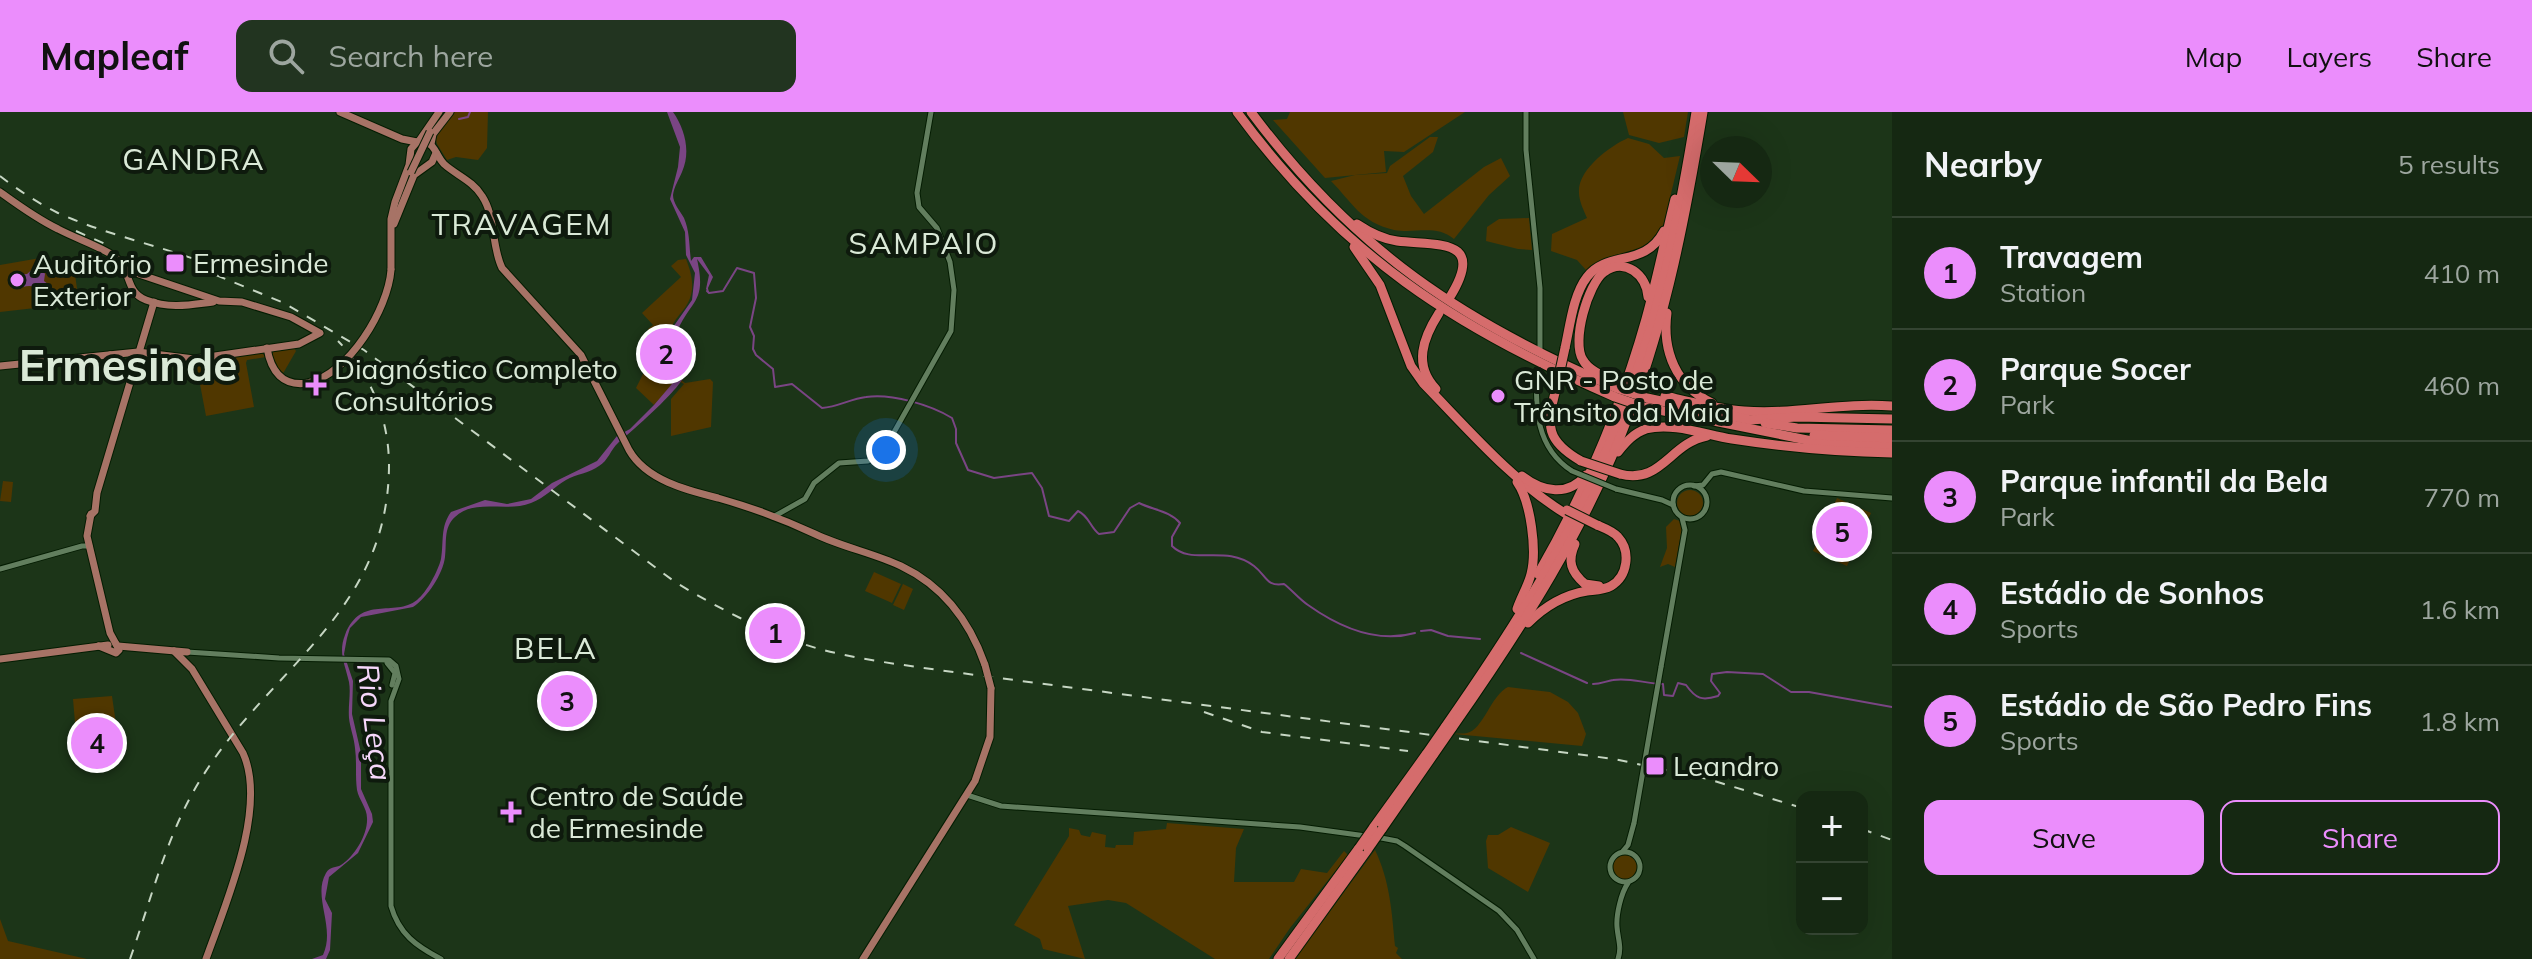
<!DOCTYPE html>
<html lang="en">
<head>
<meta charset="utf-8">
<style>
	body { margin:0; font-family:Mulish,sans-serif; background:#223420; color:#f1f3f6 }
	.controls { position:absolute; right:24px; bottom:24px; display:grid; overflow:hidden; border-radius:16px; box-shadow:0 8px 32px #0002 }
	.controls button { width:72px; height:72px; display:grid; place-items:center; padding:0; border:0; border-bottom:2px solid #344432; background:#152812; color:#f1f3f6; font:40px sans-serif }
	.compass { position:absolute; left:1700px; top:24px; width:72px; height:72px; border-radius:50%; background:#152812; box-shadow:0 8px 32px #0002; rotate:113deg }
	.you { position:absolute; left:886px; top:338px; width:28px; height:28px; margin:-20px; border:6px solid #fff; border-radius:50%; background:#1a73e8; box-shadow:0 0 0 12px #1a73e833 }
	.badge { display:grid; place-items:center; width:52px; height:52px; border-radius:50%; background:#eb8dfc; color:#111; font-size:26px; font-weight:700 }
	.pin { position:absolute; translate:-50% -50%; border:4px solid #fff; box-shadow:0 2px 8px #0006 }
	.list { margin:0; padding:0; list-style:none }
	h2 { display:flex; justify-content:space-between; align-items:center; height:104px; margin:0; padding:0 32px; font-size:34px }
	h2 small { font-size:26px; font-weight:400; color:#9da69f }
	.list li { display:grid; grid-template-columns:52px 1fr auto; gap:24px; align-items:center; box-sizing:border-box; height:112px; padding:0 32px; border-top:2px solid #344432 }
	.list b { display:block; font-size:30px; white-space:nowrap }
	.list p { margin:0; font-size:26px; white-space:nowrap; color:#9da69f }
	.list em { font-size:26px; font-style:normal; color:#9da69f }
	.actions { display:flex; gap:16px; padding:24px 32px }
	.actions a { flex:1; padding:18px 0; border:2px solid #eb8dfc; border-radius:16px; text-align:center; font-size:28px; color:#eb8dfc }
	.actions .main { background:#eb8dfc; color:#111 }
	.icon { flex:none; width:44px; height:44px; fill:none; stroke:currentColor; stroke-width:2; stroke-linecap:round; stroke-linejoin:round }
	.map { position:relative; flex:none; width:1892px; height:847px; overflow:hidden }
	header { display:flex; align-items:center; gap:48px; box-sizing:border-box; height:112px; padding:0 40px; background:#eb8dfc; color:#111 }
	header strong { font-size:38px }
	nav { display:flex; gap:44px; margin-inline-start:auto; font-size:28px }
	.search { width:560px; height:72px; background:#223420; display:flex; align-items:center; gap:20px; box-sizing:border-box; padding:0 28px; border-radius:16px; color:#9da69f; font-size:30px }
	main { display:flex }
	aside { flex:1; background:#152812 }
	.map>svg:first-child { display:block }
</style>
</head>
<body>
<header>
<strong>Mapleaf</strong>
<div class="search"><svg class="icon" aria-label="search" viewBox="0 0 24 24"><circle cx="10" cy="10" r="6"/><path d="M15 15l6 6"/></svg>Search here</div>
<nav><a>Map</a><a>Layers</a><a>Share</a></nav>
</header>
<main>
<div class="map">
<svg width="1892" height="847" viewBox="0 0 1892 847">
	<rect width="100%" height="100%" fill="#1c3518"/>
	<g fill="#503700">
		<polygon points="454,0 488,0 487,36 478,48 456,45 447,48 437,32 435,24"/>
		<polygon points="1290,0 1465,0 1404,40 1384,39 1386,60 1325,66 1273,8 1287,7"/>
		<polygon points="1623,0 1688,0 1684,25 1659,31 1629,23"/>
		<path d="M1430 25H1438L1433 40 1403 64 1411 84 1424 102 1484 55 1501 46 1510 64 1489 83 1454 127C1435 112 1416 122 1394 118 1360 110 1352 90 1331 69L1355 63 1387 61 1390 54Z"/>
		<path d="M1628 26 1649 32 1664 46 1680 44 1662 119 1647 134 1593 152 1586 158 1577 148 1551 139 1552 122 1587 106C1584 99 1579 89 1579 81 1577 58 1610 34 1628 26Z"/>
		<polygon points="1529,106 1532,138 1518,137 1486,129 1487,115 1499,107"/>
		<polygon points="46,145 47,153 73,148 78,184 44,187 44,195 0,200 0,153"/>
		<path d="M686 147C707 198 668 199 671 225 672 234 680 245 684 254L679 266 685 271 710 267 713 270 711 315 671 324V287L684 272 677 268 654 293 636 276 658 232 648 217 653 213 642 201 681 165 671 154 678 148Z"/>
		<polygon points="294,236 296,239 281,265 272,242 274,239"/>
		<polygon points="261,240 266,245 247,248 246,251 254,295 206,304 196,251 214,249 216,257 224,255 222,247"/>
		<polygon points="3,369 13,370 11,390 0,389"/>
		<circle cx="1690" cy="391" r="13"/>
		<polygon points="1837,386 1871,401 1847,454 1813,439"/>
		<polygon points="1674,407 1680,409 1682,416 1675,455 1668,452 1660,455 1667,436 1666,415"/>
		<polygon points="874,460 901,472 892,491 865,479"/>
		<polygon points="903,472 913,477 904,498 893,493"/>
		<path d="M1508 575 1550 580 1568 590 1578 601 1586 622 1582 634 1454 622C1459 621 1463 622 1467 621 1483 618 1491 583 1508 575Z"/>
		<polygon points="112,584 121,647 78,646 73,587"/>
		<polygon points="1167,711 1244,717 1236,736 1234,770 1294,770 1301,757 1327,761 1344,739 1348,743 1290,816 1269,847 1215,847 1126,791 1108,788 1068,794 1085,847 1043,837 1040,827 1014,813 1069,724 1069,716 1079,718 1081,723 1090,725 1092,720 1106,723 1105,735 1115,736 1116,733 1133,733 1134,720 1166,717"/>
		<polygon points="1511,715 1550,731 1528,780 1488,756 1486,729 1488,723 1498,723"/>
		<path d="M1375 738C1390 769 1392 801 1395 834L1398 836 1396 841 1402 847H1295Z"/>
		<circle cx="1625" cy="755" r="13"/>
		<polygon points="0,807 8,829 87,847 0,847"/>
	</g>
	<g fill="#7a4584">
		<path d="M667 0H673C685 17 691 40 682 60 679 67 674 75 673 83 673 91 680 99 684 106 690 120 689 134 691 149L694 145H701L713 165 708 176 709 181 706 177 709 163 697 147C707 192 691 186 676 222 680 232 689 245 688 256 686 273 633 318 618 331 611 337 608 349 599 354 590 361 576 362 566 368 554 375 545 386 531 391 507 401 474 386 455 405 443 416 447 431 445 445 443 462 427 486 413 495L361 505 350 516 347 526 344 542 353 569 352 602 361 641V677L372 702 373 710 358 741 329 765 325 787 332 801 330 838 326 847H312L323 843C336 815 312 785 326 761 330 754 336 756 341 753 355 744 368 722 367 706 367 696 359 688 357 678 355 664 357 650 355 636 354 625 350 616 349 606 348 594 351 581 349 570 345 552 338 541 345 523 361 482 394 506 417 488 427 480 438 459 441 447 444 430 440 415 451 400L485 388 507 392 531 387 552 371 597 349 617 324 630 317 654 293 683 259 684 254 671 227V218L692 188 695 161 686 143 685 120 670 87 678 55 680 35Z"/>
		<path d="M35 155 42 157 45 162 44 169 49 173C40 178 33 172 23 175L17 173V163L27 162Z"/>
	</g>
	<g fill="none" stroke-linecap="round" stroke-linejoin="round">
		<g stroke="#7a4584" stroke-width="2">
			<polyline points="459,7 468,5 470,0"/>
			<path d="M707 179 709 181 723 179 737 156 754 161 756 186 750 215 754 224 753 237 756 243 773 257 775 275 792 272 822 296C838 295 850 287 866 285 891 281 931 293 952 306L956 317V331L968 358 994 366 1032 361 1042 376 1049 404 1069 409 1078 399C1089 404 1090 415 1099 422L1114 420 1130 396 1139 391C1153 398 1170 399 1180 411L1172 425V434C1192 454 1225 432 1254 454 1267 464 1266 475 1284 472 1292 478 1299 487 1308 493 1339 515 1376 532 1415 521"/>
			<polyline points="1421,519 1431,518 1448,524 1480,527"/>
			<polyline points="1521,541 1587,571"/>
			<path d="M1593 572C1601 572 1606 569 1613 568 1630 565 1646 572 1663 572L1664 583 1673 584 1678 571 1686 573C1696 587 1702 589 1718 584L1720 581 1711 569 1712 562 1727 560 1763 562 1791 580H1809L1892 595"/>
		</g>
		<g stroke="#041c02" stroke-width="7">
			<g id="minor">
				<polyline points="1526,0 1526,38 1540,176 1540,236"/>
				<path d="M1537 258C1535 297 1536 336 1572 359"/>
				<circle cx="1690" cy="390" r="17"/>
				<polyline points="1694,374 1703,373 1712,362 1721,360 1804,379 1892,386"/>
				<polyline points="1616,377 1662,388 1673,393"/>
				<polyline points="773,405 805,387 814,371 839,351 868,349 884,338 951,219 954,178 950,150 937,116 919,95 917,81 931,0"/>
				<polyline points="0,457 82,434 90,434"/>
				<path d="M187 540 279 546 389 548 396 554 399 567 391 589V794C399 822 416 834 441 847"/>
				<polyline points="387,551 395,561 392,573"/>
				<polyline points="1661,555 1685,418 1682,406"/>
				<polyline points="967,683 1001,694 1300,715 1366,724"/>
				<polyline points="1376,725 1397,729 1405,734 1499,799 1517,818 1534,847"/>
				<polyline points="1623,739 1628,733 1634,711"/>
				<circle cx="1625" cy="755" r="15"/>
				<path d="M1618 847C1622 835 1618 828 1617 815 1616 803 1621 781 1628 771"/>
			</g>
		</g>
		<g stroke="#041c02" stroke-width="9">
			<g id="major">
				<polyline points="340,0 402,27 417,30"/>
				<polyline points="419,29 439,0"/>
				<polyline points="431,32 433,22 450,0"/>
				<path d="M0 80C18 93 37 107 58 117 77 127 97 133 114 144 132 156 124 180 146 188 170 197 189 193 213 190"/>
				<polyline points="394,112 414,63 432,50 436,41"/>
				<path d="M391 158V107L395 90 409 53 411 37 417 30 424 29C436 33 436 44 444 52 456 63 473 69 482 84 496 105 491 133 502 156L581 243 629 338C646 368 686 378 718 386 750 395 785 408 815 422 842 435 873 441 901 454 943 474 970 510 985 553"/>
				<path d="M267 236C271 260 283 275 308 271"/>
				<polyline points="110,243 130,267"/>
				<polyline points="0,254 138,240 194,247 299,232 320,221 291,205 242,190 219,189 127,158"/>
				<polyline points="91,402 87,424 110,521 116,532"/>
				<polyline points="90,404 95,399 97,381 154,190"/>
				<polyline points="99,534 116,541 119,538 116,532"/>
				<polyline points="118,534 187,540"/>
				<path d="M174 539 192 557 243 641C268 696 225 793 206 847"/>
				<polyline points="0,547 108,533"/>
				<polyline points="863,847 975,669 990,625 991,576"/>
			</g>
		</g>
		<g stroke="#041c02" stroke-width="11">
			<g id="highway">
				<path d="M1237 0C1342 143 1455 216 1615 285"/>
				<path d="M1251 0C1354 138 1462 210 1619 277"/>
				<path d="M1357 112C1369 120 1382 127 1397 129 1437 134 1487 125 1450 185"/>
				<path d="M1354 135 1380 173 1411 254 1423 271C1468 317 1511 368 1566 402"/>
				<path d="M1667 201C1662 239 1676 274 1712 291"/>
				<path d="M1565 236C1570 214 1573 183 1587 165 1608 138 1645 156 1664 119"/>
				<path d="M1614 269C1604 264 1589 259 1583 248 1571 230 1588 172 1604 160 1625 145 1647 163 1648 185"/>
				<path d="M1436 277C1413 253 1423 226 1439 201"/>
				<path d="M1556 277C1546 314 1546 329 1581 349"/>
				<path d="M1665 284C1691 290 1718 297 1744 299 1793 303 1841 290 1892 294"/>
				<polyline points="1647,286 1750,308 1797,305 1892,307"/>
				<polyline points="1644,295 1812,329 1892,334"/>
				<polyline points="1765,311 1797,316 1892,318"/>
				<polyline points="1814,323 1892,326"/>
				<path d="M1618 340C1626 330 1634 321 1646 317 1673 310 1706 323 1732 327 1784 335 1839 340 1892 341"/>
				<path d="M1620 362C1661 373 1670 331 1707 324"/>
				<path d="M1522 364C1543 380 1568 385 1586 363"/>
				<path d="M1575 432C1567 449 1571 460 1585 472L1599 474"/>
				<path d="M1538 462C1584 382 1621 296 1646 207 1657 167 1665 127 1675 87"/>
				<path d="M1517 497C1521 485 1528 474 1531 462 1537 439 1531 390 1517 370"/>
				<path d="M1528 511C1545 494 1563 483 1587 479 1595 478 1604 478 1611 474 1628 464 1631 439 1618 425 1613 419 1604 416 1597 413"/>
				<path d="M1445 615C1512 519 1575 421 1618 311 1658 211 1679 106 1696 0"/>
				<path d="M1452 616C1522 516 1587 415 1630 300 1667 203 1686 102 1703 0"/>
				<polyline points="1373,716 1427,641"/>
				<polyline points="1382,717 1434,642"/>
				<polyline points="1278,847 1359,736"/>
				<polyline points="1289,847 1368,737"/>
			</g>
		</g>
		<use href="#minor" stroke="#627e5e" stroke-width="5"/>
		<use href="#major" stroke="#a77366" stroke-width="7"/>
		<use href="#highway" stroke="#d56c6c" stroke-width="9"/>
		<g stroke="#c6d6c3" stroke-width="2" stroke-dasharray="10 10" stroke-linecap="butt">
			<path d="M0 64C18 78 38 91 58 101 113 126 174 136 230 161"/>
			<polyline points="76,119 112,135"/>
			<path d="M216 163 284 191 364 238 675 470C720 497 765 521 816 536 855 547 897 552 938 558L1614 647 1708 667 1802 696"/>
			<polyline points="1204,600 1262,620 1408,639"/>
			<polyline points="1862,717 1892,728"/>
			<path d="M130 847C152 785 168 717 204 662 273 554 388 499 389 354 389 306 371 263 338 229"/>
		</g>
		<g stroke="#041c02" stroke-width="7" stroke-linecap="butt">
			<g id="minor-bridge">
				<polyline points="1572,359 1616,377"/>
				<polyline points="1634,711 1661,555"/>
			</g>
		</g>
		<g stroke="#041c02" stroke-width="9" stroke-linecap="butt">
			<g id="major-bridge">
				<polyline points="411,60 430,20"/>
				<path d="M308 271C349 262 388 197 391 158"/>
				<polyline points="985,553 991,576"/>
			</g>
		</g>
		<g stroke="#041c02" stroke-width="11" stroke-linecap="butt">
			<g id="highway-bridge">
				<polyline points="1556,277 1565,236"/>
				<polyline points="1619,277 1647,286"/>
				<polyline points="1615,285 1644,295"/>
				<polyline points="1581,349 1620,362"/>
				<polyline points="1567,398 1597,413"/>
				<polyline points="1427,641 1445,615"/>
				<polyline points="1434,642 1452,616"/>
				<polyline points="1359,736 1373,716"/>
				<polyline points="1368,737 1382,717"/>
			</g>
		</g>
		<use href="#minor-bridge" stroke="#627e5e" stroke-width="5"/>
		<use href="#major-bridge" stroke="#a77366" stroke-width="7"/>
		<use href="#highway-bridge" stroke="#d56c6c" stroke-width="9"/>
	</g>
	<g fill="#eb8dfc" stroke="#0e1a0d" stroke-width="3">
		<rect x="165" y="141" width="20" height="20" rx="4"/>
		<circle cx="17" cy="168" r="8"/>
		<path d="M312 261h8v8h8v8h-8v8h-8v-8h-8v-8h8z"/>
		<circle cx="1498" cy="284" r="8"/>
		<rect x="1645" y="644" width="20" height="20" rx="4"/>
		<path d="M507 688h8v8h8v8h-8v8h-8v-8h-8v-8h8z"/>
	</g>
	<g text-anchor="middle" stroke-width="8" stroke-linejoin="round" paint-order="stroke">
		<g font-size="28" fill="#dae9d7" stroke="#0e1a0d" text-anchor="start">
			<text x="193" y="161">Ermesinde</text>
			<text x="33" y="162">Auditório<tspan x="33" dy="32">Exterior</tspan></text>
			<text x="334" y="267">Diagnóstico Completo<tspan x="334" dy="32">Consultórios</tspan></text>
			<text x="1514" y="278">GNR - Posto de<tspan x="1514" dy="32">Trânsito da Maia</tspan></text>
			<text x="1673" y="664">Leandro</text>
			<text x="529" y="694">Centro de Saúde<tspan x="529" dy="32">de Ermesinde</tspan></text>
		</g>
		<g font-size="30" letter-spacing="2" fill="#dae9d7" stroke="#0e1a0d">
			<text x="194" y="58">GANDRA</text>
			<text x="522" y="123">TRAVAGEM</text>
			<text x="924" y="142">SAMPAIO</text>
			<text x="556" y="547">BELA</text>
		</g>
		<g font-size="30" font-style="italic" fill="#f6d7fb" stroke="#0e1a0d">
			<text transform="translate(374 610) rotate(83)" y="10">Rio Leça</text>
		</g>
		<g font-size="44" font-weight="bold" fill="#dae9d7" stroke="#0e1a0d">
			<text x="128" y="269">Ermesinde</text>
		</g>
	</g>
</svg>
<div class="controls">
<button>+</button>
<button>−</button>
</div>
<svg class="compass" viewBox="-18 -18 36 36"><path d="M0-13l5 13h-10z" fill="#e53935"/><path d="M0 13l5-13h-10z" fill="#9da69f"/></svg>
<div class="you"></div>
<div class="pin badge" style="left:775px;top:521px">1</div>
<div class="pin badge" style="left:666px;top:242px">2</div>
<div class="pin badge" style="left:567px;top:589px">3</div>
<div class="pin badge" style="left:97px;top:631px">4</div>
<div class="pin badge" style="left:1842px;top:420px">5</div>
</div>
<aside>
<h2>Nearby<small>5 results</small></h2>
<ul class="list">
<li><span class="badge">1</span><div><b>Travagem</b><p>Station</p></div><em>410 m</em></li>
<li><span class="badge">2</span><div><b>Parque Socer</b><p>Park</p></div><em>460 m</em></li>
<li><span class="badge">3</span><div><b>Parque infantil da Bela</b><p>Park</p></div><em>770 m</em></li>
<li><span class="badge">4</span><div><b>Estádio de Sonhos</b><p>Sports</p></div><em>1.6 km</em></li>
<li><span class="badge">5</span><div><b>Estádio de São Pedro Fins</b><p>Sports</p></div><em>1.8 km</em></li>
</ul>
<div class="actions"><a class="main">Save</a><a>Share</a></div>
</aside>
</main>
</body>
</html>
